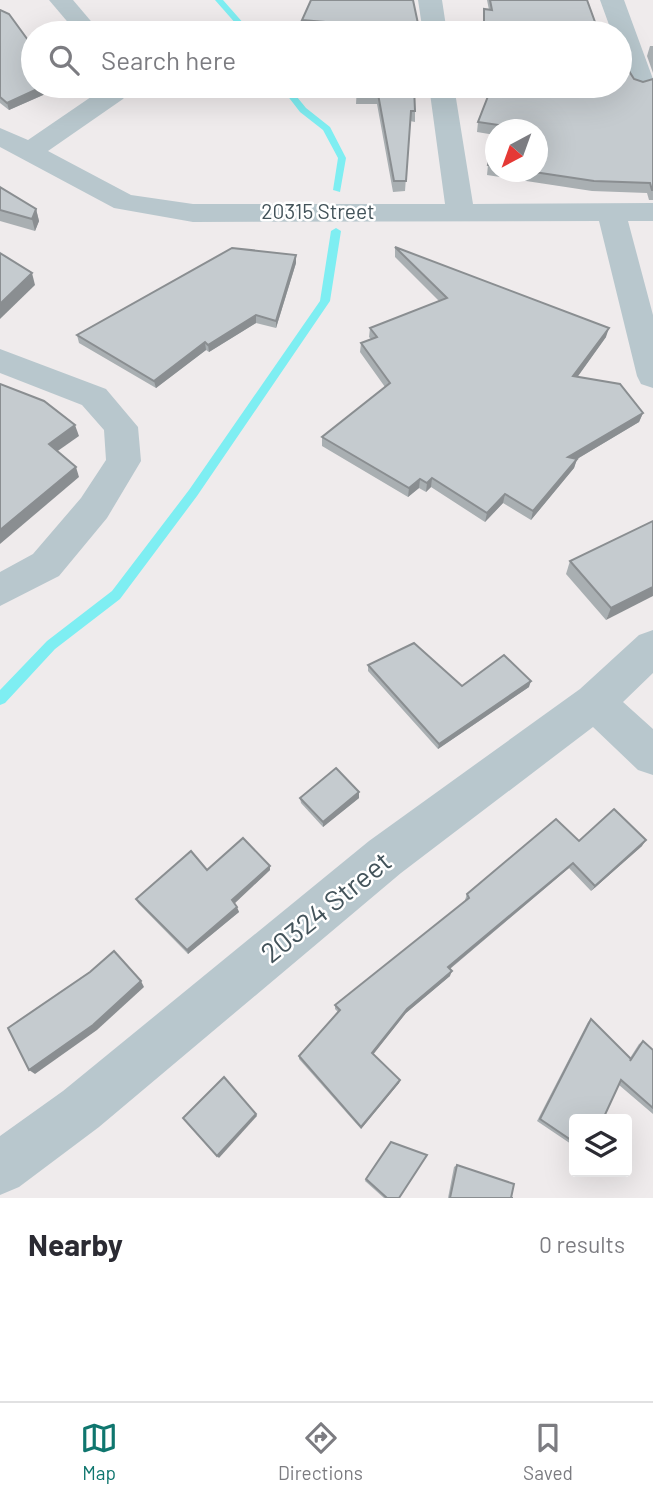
<!DOCTYPE html>
<html lang="en">
<head>
<meta charset="utf-8">
<style>
	body { margin:0; font-family:Barlow,sans-serif; background:#f7f7f7; color:#2b2b33 }
	.controls { position:absolute; right:21px; bottom:21px; display:grid; overflow:hidden; border-radius:7px; box-shadow:0 7px 28px #0002 }
	.controls button { width:63px; height:63px; display:grid; place-items:center; padding:0; border:0; border-bottom:2px solid #e1e1e2; background:#fff; color:#2b2b33; font:35px sans-serif }
	.compass { position:absolute; left:485px; top:119px; width:63px; height:63px; border-radius:50%; background:#fff; box-shadow:0 7px 28px #0002; rotate:221deg }
	.list { margin:0; padding:0; list-style:none }
	h2 { display:flex; justify-content:space-between; align-items:center; height:91px; margin:0; padding:0 28px; font-size:30px }
	h2 small { font-size:23px; font-weight:400; color:#7c7c81 }
	.icon { flex:none; width:38px; height:38px; fill:none; stroke:currentColor; stroke-width:2; stroke-linecap:round; stroke-linejoin:round }
	.map { position:relative; flex:none; width:653px; height:1198px; overflow:hidden }
	.search { position:absolute; background:#fff; box-shadow:0 7px 28px #0002; left:21px; right:21px; top:21px; height:77px; display:flex; align-items:center; gap:18px; box-sizing:border-box; padding:0 24px; border-radius:38px; color:#7c7c81; font-size:26px }
	.sheet { height:203px; background:#fff }
	nav { display:flex; justify-content:space-around; align-items:center; box-sizing:border-box; height:98px; border-top:2px solid #e1e1e2; background:#fff; font-size:19px; color:#7c7c81 }
	nav a { display:grid; justify-items:center; gap:4px }
	nav .on { color:#0f766e }
	.map>svg:first-child { display:block }
</style>
</head>
<body>
<div class="map">
<svg width="653" height="1198" viewBox="0 0 653 1198">
	<rect width="100%" height="100%" fill="#efebec"/>
	<g fill="none" stroke-linecap="round" stroke-linejoin="round">
		<g fill="#7eeef2" fill-rule="evenodd">
			<polygon points="215,0 223,0 252,33 244,33"/>
			<polygon points="280,86 288,86 306,108 330,127 346,158 340,192 333,190 338,158 323,130 300,112"/>
			<polygon points="336,228 341,231 330,301 197,496 120,599 55,649 5,703 0,705 0,690 47,641 112,591 189,490 320,301 331,231"/>
		</g>
		<g fill="#b8c7cd" fill-rule="evenodd">
			<polygon points="49,0 73,0 101,33 77,33"/>
			<polygon points="418,0 442,0 447,33 423,33"/>
			<path d="M600 0H624L653 79 650 86 641 89 632 86C621 70 620 52 620 33H612Z"/>
			<polygon points="107,86 133,86 123,99 48,151 131,195 193,204 445,204 429,86 454,86 473,204 653,203 653,221 628,221 653,315 653,388 641,384 637,376 599,221 193,222 114,208 0,147 0,128 28,140"/>
			<polygon points="0,349 106,389 138,427 141,461 107,518 59,576 0,606 0,572 33,554 81,498 106,460 104,430 82,405 0,373"/>
			<polygon points="653,630 653,673 623,702 653,729 653,775 638,770 593,727 401,873 99,1127 19,1187 0,1195 0,1136 63,1091 369,841 580,689 639,635"/>
		</g>
	</g>
	<g fill="#a9afb2">
		<polygon points="311,0 420,33 336,33 302,30 302,20"/>
		<polygon points="487,0 587,0 599,33 483,33 484,9 489,10"/>
		<polygon points="0,10 59,88 9,110 0,103"/>
		<polygon points="650,46 653,46 653,73 647,56"/>
		<polygon points="629,71 634,79 643,82 653,79 653,200 649,200 647,193 592,191 487,175 488,165 495,137 495,172 537,172 537,130 495,130 495,135 477,132 478,122"/>
		<polygon points="357,86 414,86 415,111 415,122 410,121 405,191 393,192 377,104 356,104"/>
		<polygon points="0,187 36,209 39,221 35,231 0,221"/>
		<polygon points="395,247 606,337 577,377 643,413 639,422 577,459 574,468 531,520 503,503 485,522 431,487 426,492 419,488 408,497 322,446 322,437 385,387 360,352 361,343 371,339 369,337 370,328 439,301 395,257"/>
		<polygon points="296,263 276,328 256,323 209,352 206,350 156,388 79,343 77,335"/>
		<polygon points="653,521 606,620 566,574 570,561"/>
		<polygon points="368,665 462,686 529,687 438,749 368,671"/>
		<polygon points="359,792 359,798 323,827 301,803 300,798"/>
		<polygon points="579,841 642,846 591,891 569,868 450,969 450,976 406,1013 373,1054 400,1080 399,1083 361,1129 299,1059 299,1056 338,1012 335,1009 335,1005 466,901 465,900 467,894"/>
		<polygon points="207,870 270,870 234,903 239,912 188,954 138,903 136,899"/>
		<polygon points="591,1019 630,1058 639,1044 643,1041 653,1050 653,1114 619,1085 574,1119 574,1146 537,1121 588,1022"/>
		<polygon points="457,1165 511,1198 513,1198 448,1198 454,1167"/>
		<polygon points="366,1179 399,1198 384,1198 365,1181"/>
	</g>
	<g fill="#8a8e91">
		<polygon points="44,86 59,86 59,88 9,110 7,103"/>
		<polygon points="36,209 39,221 35,231 32,219"/>
		<polygon points="296,255 296,263 276,328 276,321"/>
		<polygon points="32,273 35,285 0,319 0,304"/>
		<polygon points="256,315 256,323 209,352 208,345"/>
		<polygon points="609,328 606,337 571,386 573,376"/>
		<polygon points="205,342 206,350 156,388 154,381"/>
		<polygon points="643,413 639,422 577,459 574,468 531,520 533,511 568,457"/>
		<polygon points="75,425 79,436 52,455 49,444"/>
		<polygon points="76,467 79,477 0,544 0,530"/>
		<polygon points="432,478 431,487 426,492 427,483"/>
		<polygon points="420,479 419,488 408,497 409,488"/>
		<polygon points="505,494 503,503 485,522 487,513"/>
		<polygon points="653,587 653,596 606,620 611,608"/>
		<polygon points="531,681 529,687 438,749 439,744"/>
		<polygon points="359,792 359,798 323,827 323,822"/>
		<polygon points="646,840 642,846 591,891 595,886"/>
		<polygon points="573,863 569,868 447,971 448,967"/>
		<polygon points="270,866 270,870 233,905 232,900"/>
		<polygon points="237,907 239,912 188,954 187,950"/>
		<polygon points="452,971 450,976 406,1013 372,1056 372,1053 407,1009"/>
		<polygon points="141,981 144,987 97,1030 35,1074 29,1070"/>
		<polygon points="400,1080 399,1083 361,1129 361,1127"/>
		<polygon points="256,1114 257,1116 219,1158 217,1156"/>
	</g>
	<g fill="#c5cbcf" stroke="#8a8e91" stroke-width="2">
		<polygon points="311,0 413,0 420,33 360,33 360,25 302,20"/>
		<polygon points="490,0 587,0 599,33 484,33 484,9 492,10"/>
		<polygon points="0,10 9,14 33,47 33,86 44,86 7,103 0,97"/>
		<polygon points="620,45 621,45 629,71 634,79 643,82 653,79 653,190 652,190 650,183 594,181 534,172 537,172 537,130 498,130 499,125 478,122 492,86 620,86"/>
		<polygon points="357,86 414,86 415,111 411,111 406,181 394,181 378,94 356,93"/>
		<polygon points="495,137 495,166 488,165"/>
		<polygon points="0,187 36,209 32,219 0,210"/>
		<polygon points="395,247 609,328 573,376 620,384 643,413 568,457 577,459 533,511 505,494 487,513 432,478 427,483 420,479 409,488 322,437 390,383 361,343 377,337 370,328 447,298"/>
		<polygon points="232,248 296,255 276,321 256,315 208,345 205,342 154,381 77,335"/>
		<polygon points="0,253 32,273 0,304"/>
		<polygon points="0,384 44,401 75,425 49,444 76,467 0,530"/>
		<polygon points="653,521 653,587 611,608 570,561"/>
		<polygon points="414,643 462,686 504,655 531,681 439,744 368,665"/>
		<polygon points="336,768 359,792 323,822 300,798"/>
		<polygon points="614,809 646,840 595,886 573,863 448,967 452,971 407,1009 372,1053 400,1080 361,1127 299,1056 340,1010 335,1005 469,898 467,894 556,819 579,841"/>
		<polygon points="243,838 270,866 232,900 237,907 187,950 136,899 191,851 207,870"/>
		<polygon points="114,951 141,981 93,1025 29,1070 8,1028 90,972"/>
		<polygon points="591,1019 631,1059 630,1061 643,1041 653,1050 653,1108 621,1080 603,1119 574,1119 574,1142 540,1119"/>
		<polygon points="224,1077 256,1114 217,1156 183,1118"/>
		<polygon points="391,1142 427,1155 399,1198 387,1198 366,1179"/>
		<polygon points="457,1165 514,1184 511,1198 513,1198 450,1198"/>
	</g>
	<g text-anchor="middle" stroke-width="5" stroke-linejoin="round" paint-order="stroke">
		<g font-size="21" fill="#43535a" stroke="#fff">
			<text x="318" y="219">20315 Street</text>
		</g>
		<g font-size="28" fill="#43535a" stroke="#fff">
			<text transform="translate(326 907) rotate(-39)" y="10">20324 Street</text>
		</g>
	</g>
</svg>
<div class="controls">
<button><svg class="icon" aria-label="layers" viewBox="0 0 24 24"><path d="M12 4l9 5-9 5-9-5zM3 14l9 5 9-5"/></svg></button>
</div>
<svg class="compass" viewBox="-18 -18 36 36"><path d="M0-13l5 13h-10z" fill="#e53935"/><path d="M0 13l5-13h-10z" fill="#7c7c81"/></svg>
<div class="search"><svg class="icon" aria-label="search" viewBox="0 0 24 24"><circle cx="10" cy="10" r="6"/><path d="M15 15l6 6"/></svg>Search here</div>
</div>
<section class="sheet">
<h2>Nearby<small>0 results</small></h2>
<ul class="list">
</ul>
</section>
<nav>
<a class="on"><svg class="icon" aria-label="map" viewBox="0 0 24 24"><path d="M3 6l6-2 6 2 6-2v14l-6 2-6-2-6 2zM9 4v14M15 6v14"/></svg>Map</a>
<a><svg class="icon" aria-label="directions" viewBox="0 0 24 24"><path d="M12 3l9 9-9 9-9-9zM9 14v-3h6M13 9l2 2-2 2"/></svg>Directions</a>
<a><svg class="icon" aria-label="saved" viewBox="0 0 24 24"><path d="M7 4h10v16l-5-4-5 4z"/></svg>Saved</a>
</nav>
</body>
</html>
